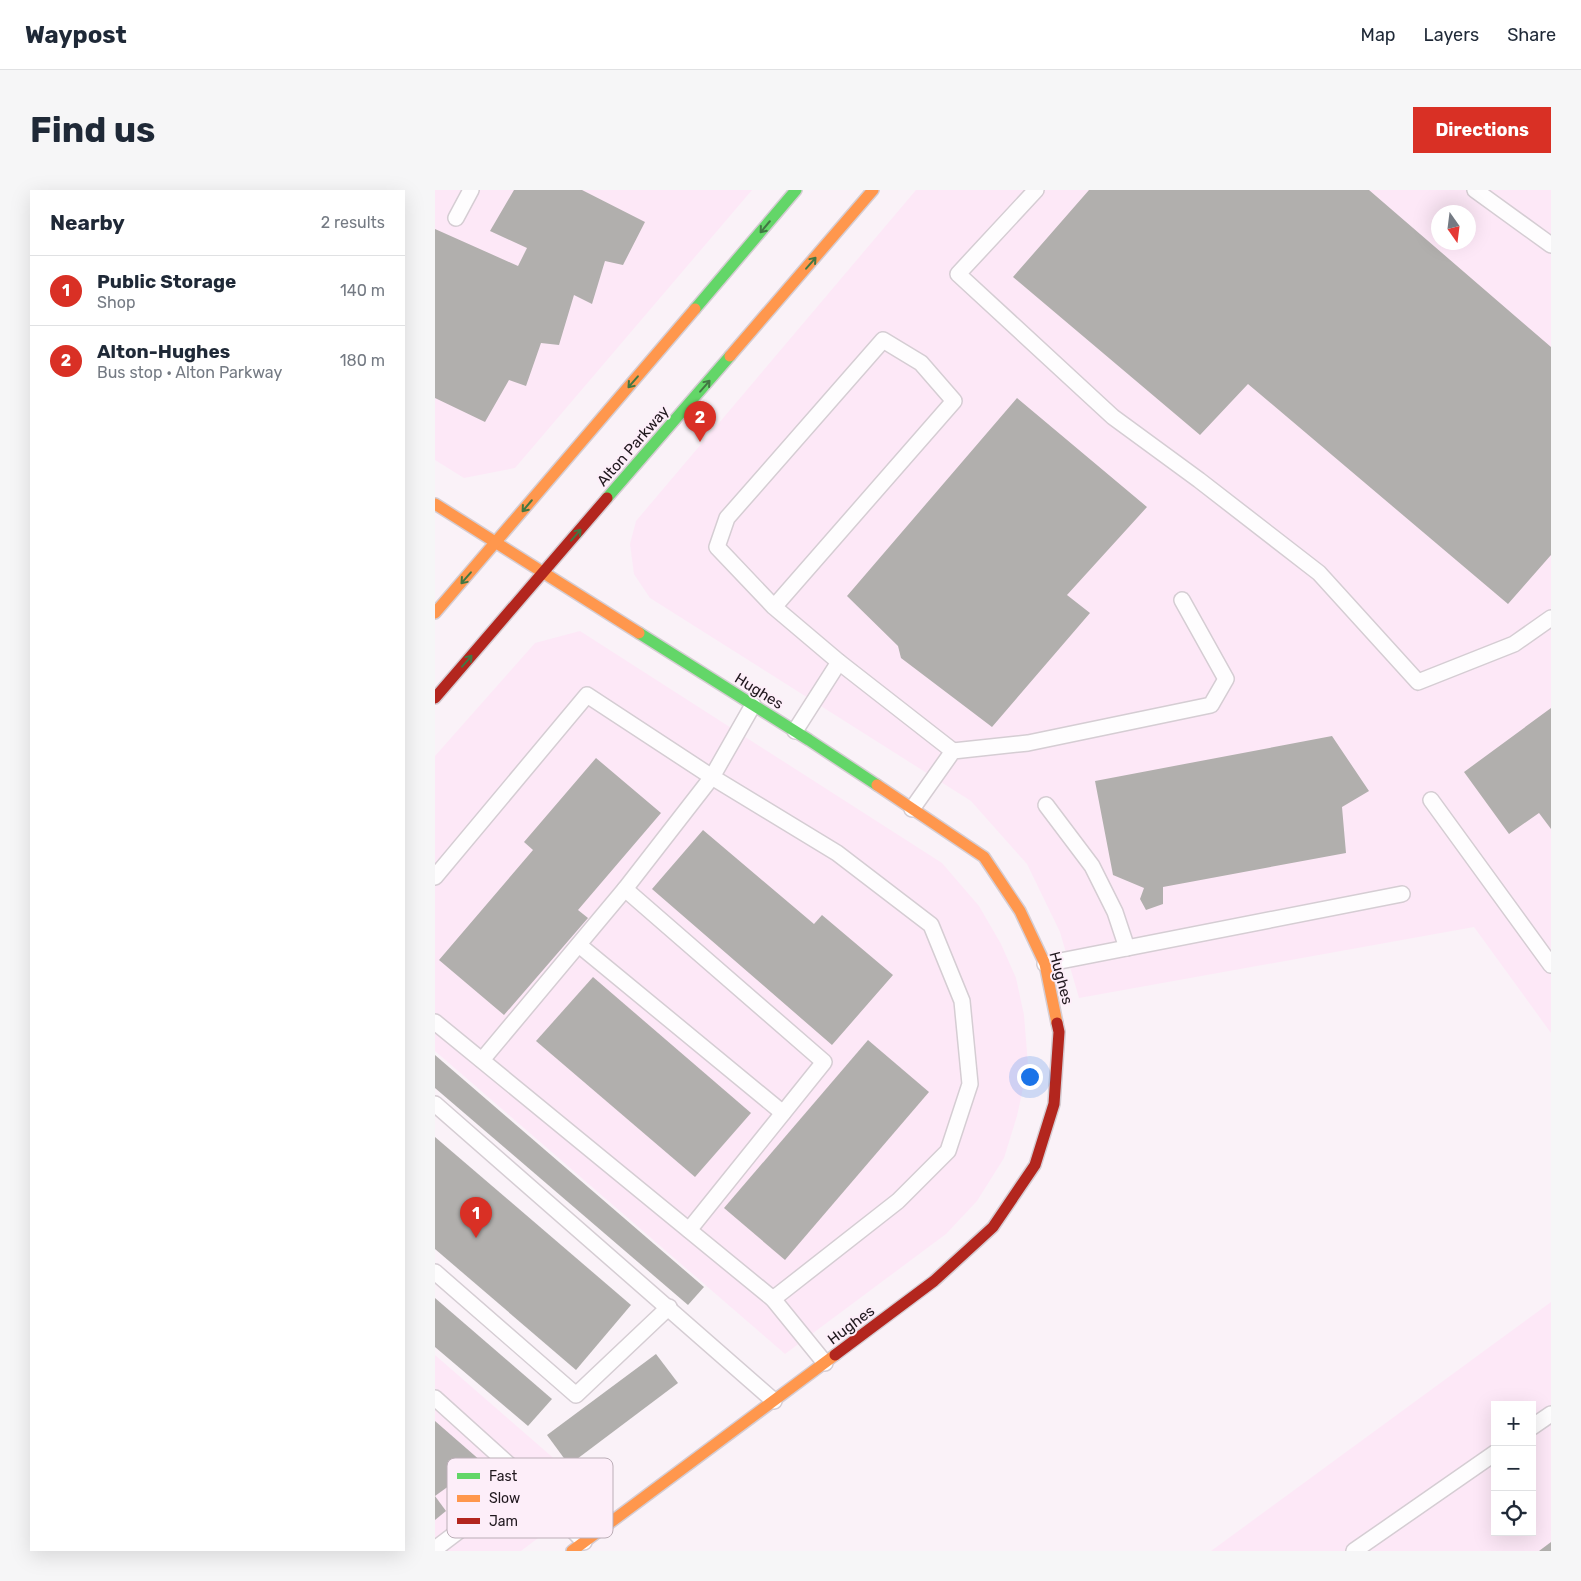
<!DOCTYPE html>
<html lang="en">
<head>
<meta charset="utf-8">
<style>
	body { margin:0; font-family:Rubik,sans-serif; background:#f6f6f7; color:#1f2937 }
	.controls { position:absolute; right:15px; bottom:15px; display:grid; overflow:hidden; border-radius:0px; box-shadow:0 5px 20px #0002 }
	.controls button { width:45px; height:45px; display:grid; place-items:center; padding:0; border:0; border-bottom:1px solid #e0e1e3; background:#fff; color:#1f2937; font:25px sans-serif }
	.compass { position:absolute; left:996px; top:15px; width:45px; height:45px; border-radius:50%; background:#fff; box-shadow:0 5px 20px #0002; rotate:166deg }
	.you { position:absolute; left:594px; top:886px; width:18px; height:18px; margin:-12px; border:4px solid #fff; border-radius:50%; background:#1a73e8; box-shadow:0 0 0 8px #1a73e833 }
	.badge { display:grid; place-items:center; width:32px; height:32px; border-radius:50%; background:#d93025; color:#fff; font-size:16px; font-weight:700 }
	.pin { position:absolute; translate:-50% -41px; filter:drop-shadow(0 1px 2px #0008) }
	.pin::after { content:''; position:absolute; top:26px; width:18px; height:15px; background:inherit; clip-path:polygon(0 0,100% 0,50% 100%) }
	.list { margin:0; padding:0; list-style:none }
	h2 { display:flex; justify-content:space-between; align-items:center; height:65px; margin:0; padding:0 20px; font-size:21px }
	h2 small { font-size:16px; font-weight:400; color:#747a83 }
	.list li { display:grid; grid-template-columns:32px 1fr auto; gap:15px; align-items:center; box-sizing:border-box; height:70px; padding:0 20px; border-top:1px solid #e0e1e3 }
	.list b { display:block; font-size:19px; white-space:nowrap }
	.list p { margin:0; font-size:16px; white-space:nowrap; color:#747a83 }
	.list em { font-size:16px; font-style:normal; color:#747a83 }
	.icon { flex:none; width:28px; height:28px; fill:none; stroke:currentColor; stroke-width:2; stroke-linecap:round; stroke-linejoin:round }
	.map { position:relative; flex:none; width:1116px; height:1361px; overflow:hidden; border-radius:0px }
	header { display:flex; align-items:center; gap:30px; box-sizing:border-box; height:70px; padding:0 25px; background:#fff; border-bottom:1px solid #e0e1e3 }
	header strong { font-size:24px }
	nav { display:flex; gap:28px; margin-inline-start:auto; font-size:18px }
	.intro { display:flex; align-items:center; justify-content:space-between; box-sizing:border-box; height:120px; padding:0 30px }
	h1 { margin:0; font-size:35px }
	.button { padding:12px 22px; border-radius:0px; background:#d93025; color:#fff; font-size:18px; font-weight:700 }
	main { display:flex; gap:30px; padding:0 30px }
	aside { flex:1; background:#fff; border-radius:0px; box-shadow:0 5px 20px #0002 }
	.map>svg:first-child { display:block }
</style>
</head>
<body>
<header>
<strong>Waypost</strong>
<nav><a>Map</a><a>Layers</a><a>Share</a></nav>
</header>
<div class="intro"><h1>Find us</h1><a class="button">Directions</a></div>
<main>
<aside>
<h2>Nearby<small>2 results</small></h2>
<ul class="list">
<li><span class="badge">1</span><div><b>Public Storage</b><p>Shop</p></div><em>140 m</em></li>
<li><span class="badge">2</span><div><b>Alton-Hughes</b><p>Bus stop · Alton Parkway</p></div><em>180 m</em></li>
</ul>
</aside>
<div class="map">
<svg width="1116" height="1361" viewBox="0 0 1116 1361">
	<rect width="100%" height="100%" fill="#faf2f8"/>
	<g fill="#fde8f7" fill-rule="evenodd">
		<polygon points="0,0 317,0 80,278 29,288 0,270"/>
		<path d="M481 0H1116V843L1039 737 644 808 625 742 592 674 536 611 215 408 199 384 195 354 201 331ZM1004 22H1034V52H1004Z"/>
		<polygon points="145,441 507,673 544,716 566,754 581,788 589,825 593,875 582,926 569,968 542,1011 511,1044 350,1164 0,861 0,566 100,453"/>
		<path d="M1116 1112V1361H776ZM1060 1215H1097V1342H1060Z"/>
		<polygon points="0,1165 131,1279 164,1302 86,1361 0,1361"/>
	</g>
	<g fill="#b1afad">
		<polygon points="79,0 147,0 210,32 188,75 170,71 157,114 139,105 124,155 106,153 91,196 74,190 50,232 0,208 0,39 83,76 92,58 55,41"/>
		<polygon points="654,0 934,0 1116,157 1116,365 1073,414 813,194 765,245 578,87"/>
		<polygon points="582,208 712,317 632,405 655,423 557,537 466,468 463,456 412,406"/>
		<polygon points="1116,518 1116,639 1104,623 1074,644 1029,582"/>
		<polygon points="897,546 934,601 907,617 911,663 728,697 728,714 711,720 705,709 709,698 678,685 660,591"/>
		<polygon points="161,568 226,623 143,720 153,728 69,825 4,770 98,660 89,652"/>
		<polygon points="268,640 379,734 387,725 458,785 397,855 217,699"/>
		<polygon points="158,787 316,923 260,987 101,851"/>
		<polygon points="433,850 494,902 350,1070 289,1018"/>
		<polygon points="0,865 269,1097 253,1115 0,898"/>
		<polygon points="0,947 196,1115 141,1180 0,1059"/>
		<polygon points="0,1108 117,1209 93,1236 0,1157"/>
		<polygon points="221,1164 243,1193 134,1275 112,1245"/>
		<polygon points="0,1231 47,1272 0,1306"/>
		<polygon points="0,1306 11,1321 0,1330"/>
		<polygon points="1116,1352 1116,1361 1104,1361"/>
	</g>
	<g fill="none" stroke-linecap="round" stroke-linejoin="round">
		<g stroke="#d5cdd3" stroke-width="18">
			<g id="lane">
				<polyline points="601,0 523,84 678,227 764,290 884,383 983,492 1079,454 1116,428"/>
				<polyline points="1040,0 1116,55"/>
				<polyline points="21,28 36,0"/>
				<polyline points="339,417 519,211 486,173 448,150 292,328 282,357 339,417 404,472 518,561"/>
				<polyline points="360,541 404,472"/>
				<polyline points="996,610 1116,775"/>
				<polyline points="611,615 657,676 680,722 692,758"/>
				<polyline points="477,619 518,561 593,553 776,515 791,489 747,410"/>
				<polyline points="0,687 152,505 277,587 402,663 496,735 527,811 535,894 513,961 463,1011 338,1109"/>
				<polyline points="190,699 277,587 318,515"/>
				<polyline points="144,755 348,923"/>
				<polyline points="610,774 967,704"/>
				<polyline points="0,832 338,1109 390,1173"/>
				<polyline points="47,870 190,699 389,872 254,1040"/>
				<polyline points="0,914 339,1211"/>
				<polyline points="0,1082 141,1205 234,1117"/>
				<polyline points="0,1208 91,1290 149,1352"/>
				<polyline points="1097,1237 1116,1224"/>
				<polyline points="0,1359 91,1290"/>
				<polyline points="919,1361 1060,1263"/>
			</g>
		</g>
		<g stroke="#d5cdd3" stroke-width="14">
			<g id="fast">
				<polyline points="260,119 361,0"/>
				<polyline points="172,308 295,166"/>
				<polyline points="204,443 374,550 442,595"/>
			</g>
		</g>
		<g stroke="#d5cdd3" stroke-width="14">
			<g id="slow">
				<polyline points="295,166 438,0"/>
				<polyline points="0,314 204,443"/>
				<polyline points="0,423 260,119"/>
				<polyline points="442,595 549,667 585,721 610,774 622,833"/>
				<polyline points="137,1361 400,1165"/>
			</g>
		</g>
		<g stroke="#d5cdd3" stroke-width="14">
			<g id="jam">
				<polyline points="0,508 172,308"/>
				<polyline points="400,1165 499,1091 558,1037 600,975 619,914 624,842 622,833"/>
			</g>
		</g>
		<use href="#lane" stroke="#fefdfe" stroke-width="15"/>
		<use href="#fast" stroke="#63d668" stroke-width="11"/>
		<use href="#slow" stroke="#ff974d" stroke-width="11"/>
		<use href="#jam" stroke="#b3261e" stroke-width="11"/>
	</g>
	<defs><path id="oneway-shaft" d="M-6 0H5M1.5-3L5.5 0L1.5 3" fill="none" stroke-width="1.6" stroke-linecap="round" stroke-linejoin="round" transform="scale(1.25)"/></defs>
	<g stroke="#427743">
		<use href="#oneway-shaft" transform="translate(330 37) rotate(130)"/>
		<use href="#oneway-shaft" transform="translate(376 73) rotate(-49)"/>
		<use href="#oneway-shaft" transform="translate(198 192) rotate(131)"/>
		<use href="#oneway-shaft" transform="translate(270 196) rotate(-49)"/>
		<use href="#oneway-shaft" transform="translate(92 316) rotate(130)"/>
		<use href="#oneway-shaft" transform="translate(141 345) rotate(-49)"/>
		<use href="#oneway-shaft" transform="translate(31 388) rotate(131)"/>
		<use href="#oneway-shaft" transform="translate(32 471) rotate(-49)"/>
	</g>
	<g text-anchor="middle" stroke-width="4" stroke-linejoin="round" paint-order="stroke">
		<g font-size="15" fill="#20181e" stroke="#fdeef9">
			<text transform="translate(198 256) rotate(-49)" y="5">Alton Parkway</text>
			<text transform="translate(324 501) rotate(32)" y="5">Hughes</text>
			<text transform="translate(626 788) rotate(75)" y="5">Hughes</text>
			<text transform="translate(416 1135) rotate(-37)" y="5">Hughes</text>
		</g>
	</g>
	<rect x="12" y="1268" width="166" height="80" rx="8" fill="#fdeef9" stroke="#bbaeb7" stroke-width="1"/>
	<rect x="22" y="1283" width="23" height="6" fill="#63d668"/>
	<rect x="22" y="1305" width="23" height="7" fill="#ff974d"/>
	<rect x="22" y="1328" width="23" height="6" fill="#b3261e"/>
	<g font-size="14" fill="#20181e">
		<text x="54" y="1291">Fast</text>
		<text x="54" y="1313">Slow</text>
		<text x="54" y="1336">Jam</text>
	</g>
</svg>
<div class="controls">
<button>+</button>
<button>−</button>
<button><svg class="icon" aria-label="locate" viewBox="0 0 24 24"><circle cx="12" cy="12" r="6"/><path d="M12 2v4M12 18v4M2 12h4M18 12h4"/></svg></button>
</div>
<svg class="compass" viewBox="-18 -18 36 36"><path d="M0-13l5 13h-10z" fill="#e53935"/><path d="M0 13l5-13h-10z" fill="#747a83"/></svg>
<div class="you"></div>
<div class="pin badge" style="left:41px;top:1048px">1</div>
<div class="pin badge" style="left:265px;top:252px">2</div>
</div>
</main>
</body>
</html>
